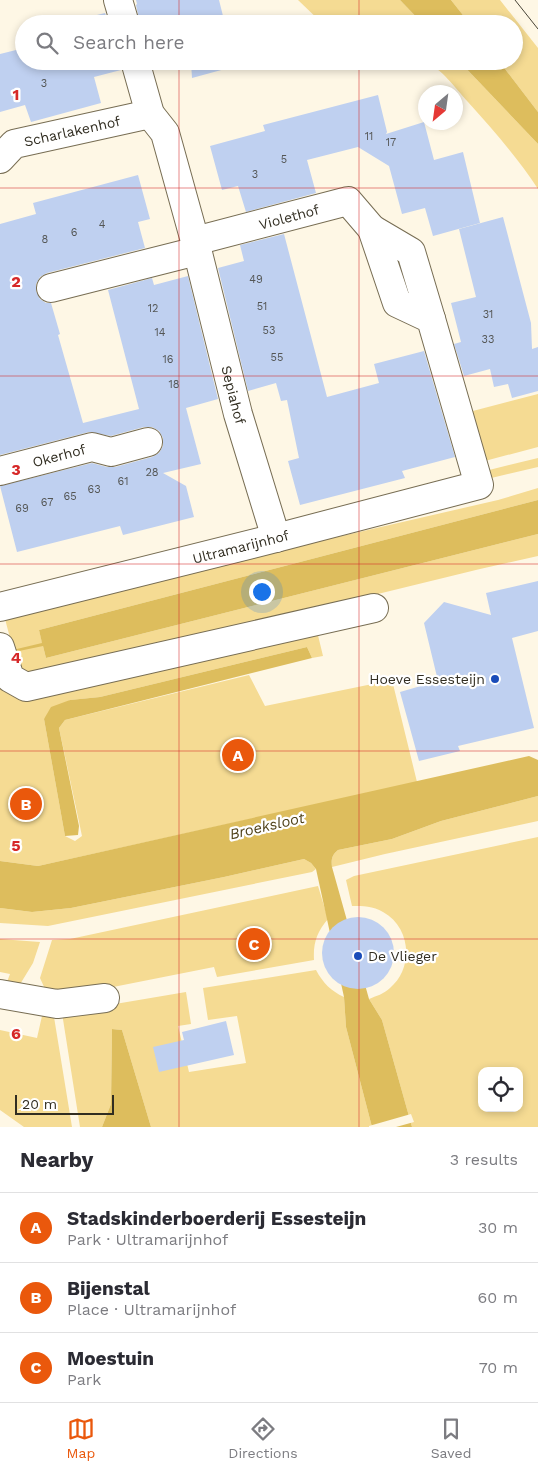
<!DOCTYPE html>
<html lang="en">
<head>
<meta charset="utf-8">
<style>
	body { margin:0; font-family:"Work Sans",sans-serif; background:#f7f7f7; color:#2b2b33 }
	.controls { position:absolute; right:15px; bottom:15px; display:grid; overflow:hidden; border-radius:10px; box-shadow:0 2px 8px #0003 }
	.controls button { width:45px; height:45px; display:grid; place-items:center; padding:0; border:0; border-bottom:1px solid #e1e1e2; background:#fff; color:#2b2b33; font:25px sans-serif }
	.compass { position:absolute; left:418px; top:85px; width:45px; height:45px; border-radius:50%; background:#fff; box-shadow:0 2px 8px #0003; rotate:209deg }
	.scale { position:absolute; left:15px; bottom:12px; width:99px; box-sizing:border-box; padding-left:5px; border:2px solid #312d21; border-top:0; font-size:14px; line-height:18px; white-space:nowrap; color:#312d21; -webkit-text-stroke:4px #fff; paint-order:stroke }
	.you { position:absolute; left:261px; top:591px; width:18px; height:18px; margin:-12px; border:4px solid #fff; border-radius:50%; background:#1a73e8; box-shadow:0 0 0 8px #1a73e833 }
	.badge { display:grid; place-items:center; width:32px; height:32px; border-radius:50%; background:#ea580c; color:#fff; font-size:16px; font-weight:700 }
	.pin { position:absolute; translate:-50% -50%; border:2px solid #fff; box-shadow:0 1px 5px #0006 }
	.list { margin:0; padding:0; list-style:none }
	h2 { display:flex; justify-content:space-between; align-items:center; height:65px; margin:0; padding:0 20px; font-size:21px }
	h2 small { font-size:16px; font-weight:400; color:#7c7c81 }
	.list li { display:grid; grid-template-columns:32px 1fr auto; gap:15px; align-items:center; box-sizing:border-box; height:70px; padding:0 20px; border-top:1px solid #e1e1e2 }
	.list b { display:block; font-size:19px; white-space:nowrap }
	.list p { margin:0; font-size:16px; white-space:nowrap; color:#7c7c81 }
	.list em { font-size:16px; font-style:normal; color:#7c7c81 }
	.icon { flex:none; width:28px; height:28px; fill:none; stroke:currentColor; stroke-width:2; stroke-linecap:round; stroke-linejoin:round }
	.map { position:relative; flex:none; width:538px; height:1127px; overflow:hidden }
	.search { position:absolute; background:#fff; box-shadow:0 2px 8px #0003; left:15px; right:15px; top:15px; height:55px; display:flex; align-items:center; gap:12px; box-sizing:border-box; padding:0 18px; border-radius:28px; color:#7c7c81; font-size:19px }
	.sheet { height:275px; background:#fff }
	nav { display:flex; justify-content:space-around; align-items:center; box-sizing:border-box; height:70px; border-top:1px solid #e1e1e2; background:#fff; font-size:14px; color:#7c7c81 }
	nav a { display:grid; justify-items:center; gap:2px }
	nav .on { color:#ea580c }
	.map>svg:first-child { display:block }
</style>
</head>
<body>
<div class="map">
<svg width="538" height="1127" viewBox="0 0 538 1127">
	<rect width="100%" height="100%" fill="#fef7e5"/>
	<g fill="#f5db93" fill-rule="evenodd">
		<polygon points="298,0 400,0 423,24 323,24"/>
		<polygon points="451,0 500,0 538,48 538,112 499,61 514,61 514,24 470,24"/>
		<path d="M423 61H459L538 144V189C518 158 493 130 468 102 455 88 442 68 423 61Z"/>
		<polygon points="538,394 538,447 481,462 469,412"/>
		<polygon points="538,458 538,467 487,479 485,471"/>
		<polygon points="538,488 538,500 39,630 46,658 538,534 538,556 480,569 43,676 33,678 18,668 5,619 294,547 498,500"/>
		<polygon points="316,627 323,656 312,658 307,647 100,697 70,700 44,719 65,836 75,841 82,836 59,728 65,720 249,675 265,706 392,680 417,782 38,866 0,861 0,684"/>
		<path d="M538 796V821L385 854 332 867C331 859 332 855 338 850L392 839 441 821Z"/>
		<path d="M538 837V1127H412L382 1020 369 999C376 996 384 994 390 988 414 968 411 927 383 912 373 906 363 906 352 906L346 880 354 876ZM482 1071H519V1108H482Z"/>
		<polygon points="304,859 311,863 316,869 312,872 48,926 0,923 0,908 32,912 71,908 224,877"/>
		<path d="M318 886 328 919C317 932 313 943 314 960L217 977 214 967 103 989 50 996 45 989 40 978 52 940 70 939Z"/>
		<polygon points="0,939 40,942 33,963 19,986 7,982 10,974 0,972"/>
		<path d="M316 970C323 983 331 991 344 997L346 1027 372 1127H151L122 1030 112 1029 111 1104 102 1127H80L62 1013 186 992 191 1024 178 1026 189 1072 246 1063 237 1016 208 1020 203 988Z"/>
		<polygon points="42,1016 54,1017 72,1127 24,1127 0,1110 0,1030 37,1038"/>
	</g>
	<g fill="#ddbd5d">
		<polygon points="400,0 451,0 470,24 423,24"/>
		<polygon points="459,61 499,61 538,112 538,144"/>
		<polygon points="538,500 538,534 46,658 43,646 0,655 0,653 42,643 39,630"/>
		<polygon points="307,647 312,658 65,720 59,728 79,826 78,835 65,836 44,719 51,707 70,700 100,697"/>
		<path d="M529 756 538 760V796L441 821 392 839 338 850C332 855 331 859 332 867L369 999 382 1020 412 1127H372L346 1027 344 997 316 869 311 863 304 859 224 877 71 908 32 912 0 908V861L38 866Z"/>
		<polygon points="112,1029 122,1030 151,1127 102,1127 111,1104"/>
	</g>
	<polygon fill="#fef7e5" points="411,1114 414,1122 396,1127 369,1127 369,1126"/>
	<g fill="#bfd0f0">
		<polygon points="136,0 219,0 225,24 140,24 136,5 137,4"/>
		<polygon points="105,13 109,24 70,24 69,22"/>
		<polygon points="24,48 24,61 120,61 121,70 94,77 101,103 31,122 25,105 0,112 0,54"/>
		<polygon points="191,61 235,61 236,66 192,78"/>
		<polygon points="378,95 387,132 386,134 424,122 434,160 463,152 480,223 433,236 425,208 402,214 389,166 358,147 307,160 316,193 246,212 238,186 222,190 210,146 265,131 263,125"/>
		<polygon points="138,175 150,219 138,222 145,248 47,273 40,277 36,284 36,291 40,299 46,303 51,303 60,334 58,335 83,423 139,409 108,290 152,278 154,285 188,276 218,399 186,408 201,464 163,473 186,486 194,517 123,535 120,526 17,552 0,486 92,463 107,467 115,467 152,457 159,453 163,446 163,438 159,431 152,427 144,427 111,436 89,432 0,455 0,224 36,214 33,203"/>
		<polygon points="503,217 531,323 532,349 538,347 538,391 512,398 508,384 494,387 490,369 464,376 454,344 461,342 451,303 476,297 459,229"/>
		<polygon points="284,234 327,397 379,383 374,364 424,351 455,457 402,471 405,478 300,505 288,461 299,458 287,400 281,401 276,383 248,391 218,268 244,261 240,245"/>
		<polygon points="538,581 538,631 512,638 534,728 458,746 460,751 419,761 400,692 438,681 424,623 444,602 491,615 486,593"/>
		<circle cx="358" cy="953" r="36"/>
		<polygon points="226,1021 234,1055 159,1072 153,1047 184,1040 182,1032"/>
	</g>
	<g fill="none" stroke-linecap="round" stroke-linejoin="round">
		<g stroke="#776d53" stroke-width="30">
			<g id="minor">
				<polyline points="118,0 125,24"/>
				<path id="s1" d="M135 61 150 114 165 133 195 241 238 414 276 538"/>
				<path id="s2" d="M0 159 14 144 150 114"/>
				<polyline points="372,229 411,252 431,319"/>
				<polyline points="51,288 197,251"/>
				<path id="s3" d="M0 471 92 447 111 452 148 442"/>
				<path id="s4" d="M0 607 276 538 479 485 431 319 397 303 372 229 348 201 195 241"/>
				<polyline points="0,647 10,678 26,687 374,608"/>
				<polyline points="0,994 57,1004 105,998"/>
			</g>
		</g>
		<use href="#minor" stroke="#fff" stroke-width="28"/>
		<polyline stroke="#474336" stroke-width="1" points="515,0 538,29"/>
	</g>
	<path fill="none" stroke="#d62828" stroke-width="1" stroke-opacity="0.55" d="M179 0V24M359 0V24M179 61V1127M359 61V1127M0 188H538M0 376H538M0 564H538M0 751H538M0 939H538"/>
	<g fill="#1a4cb9" stroke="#fff" stroke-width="2">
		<circle cx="495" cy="679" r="5"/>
		<circle cx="358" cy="956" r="5"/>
	</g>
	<g text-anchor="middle" stroke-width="4.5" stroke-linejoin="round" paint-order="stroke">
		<g font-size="11" fill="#545655">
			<text x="44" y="87">3</text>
			<text x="369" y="140">11</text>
			<text x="391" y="146">17</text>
			<text x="284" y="163">5</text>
			<text x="255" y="178">3</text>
			<text x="102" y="228">4</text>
			<text x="74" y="236">6</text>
			<text x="45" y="243">8</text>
			<text x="256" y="283">49</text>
			<text x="262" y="310">51</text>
			<text x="153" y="312">12</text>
			<text x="488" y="318">31</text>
			<text x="269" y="334">53</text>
			<text x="160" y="336">14</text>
			<text x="488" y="343">33</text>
			<text x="277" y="361">55</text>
			<text x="168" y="363">16</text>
			<text x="174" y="388">18</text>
			<text x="152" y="476">28</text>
			<text x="123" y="485">61</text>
			<text x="94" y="493">63</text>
			<text x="70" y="500">65</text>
			<text x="47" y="506">67</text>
			<text x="22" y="512">69</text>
		</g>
		<g font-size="14" fill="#312d21" stroke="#fff">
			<text dy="5" stroke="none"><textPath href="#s2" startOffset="80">Scharlakenhof</textPath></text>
			<text transform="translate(289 217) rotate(-15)" y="5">Violethof</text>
			<text dy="5" stroke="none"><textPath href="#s1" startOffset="350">Sepiahof</textPath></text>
			<text dy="5" stroke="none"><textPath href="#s3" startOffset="61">Okerhof</textPath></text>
			<text dy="5" stroke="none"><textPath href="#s4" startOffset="248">Ultramarijnhof</textPath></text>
		</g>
		<g font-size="14" fill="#312d21" stroke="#fff" text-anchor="end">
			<text x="485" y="684">Hoeve Essesteijn</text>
			<text x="368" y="961" text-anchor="start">De Vlieger</text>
		</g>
		<g font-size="15" font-style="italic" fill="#51431b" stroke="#fff">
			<text transform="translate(267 826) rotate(-13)" y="5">Broeksloot</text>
		</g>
	</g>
	<g font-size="16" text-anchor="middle" font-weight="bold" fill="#d62828" stroke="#fff" stroke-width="4.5" stroke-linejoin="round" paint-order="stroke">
		<text x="16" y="100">1</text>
		<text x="16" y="287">2</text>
		<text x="16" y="475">3</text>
		<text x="16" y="663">4</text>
		<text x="16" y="851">5</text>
		<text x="16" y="1039">6</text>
	</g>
</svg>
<div class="controls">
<button><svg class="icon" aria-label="locate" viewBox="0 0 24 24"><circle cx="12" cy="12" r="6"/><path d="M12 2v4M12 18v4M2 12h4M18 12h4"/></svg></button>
</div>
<svg class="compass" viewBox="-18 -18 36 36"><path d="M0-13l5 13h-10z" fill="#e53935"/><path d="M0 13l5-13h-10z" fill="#7c7c81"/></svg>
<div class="scale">20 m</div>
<div class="you"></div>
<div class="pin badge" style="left:238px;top:755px">A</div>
<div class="pin badge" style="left:26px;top:804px">B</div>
<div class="pin badge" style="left:254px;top:944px">C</div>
<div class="search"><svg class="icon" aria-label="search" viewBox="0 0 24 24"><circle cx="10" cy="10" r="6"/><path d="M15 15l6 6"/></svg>Search here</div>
</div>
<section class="sheet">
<h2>Nearby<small>3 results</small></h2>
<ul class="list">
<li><span class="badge">A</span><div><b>Stadskinderboerderij Essesteijn</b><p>Park · Ultramarijnhof</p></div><em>30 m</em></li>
<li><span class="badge">B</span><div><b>Bijenstal</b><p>Place · Ultramarijnhof</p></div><em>60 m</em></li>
<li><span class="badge">C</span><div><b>Moestuin</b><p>Park</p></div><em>70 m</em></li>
</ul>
</section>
<nav>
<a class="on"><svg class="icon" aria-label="map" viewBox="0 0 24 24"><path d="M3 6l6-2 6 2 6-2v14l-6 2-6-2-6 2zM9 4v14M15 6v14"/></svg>Map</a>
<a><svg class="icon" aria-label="directions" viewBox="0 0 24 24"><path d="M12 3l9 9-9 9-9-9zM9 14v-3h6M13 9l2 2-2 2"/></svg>Directions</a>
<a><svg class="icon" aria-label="saved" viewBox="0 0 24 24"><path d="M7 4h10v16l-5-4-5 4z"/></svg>Saved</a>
</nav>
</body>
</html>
